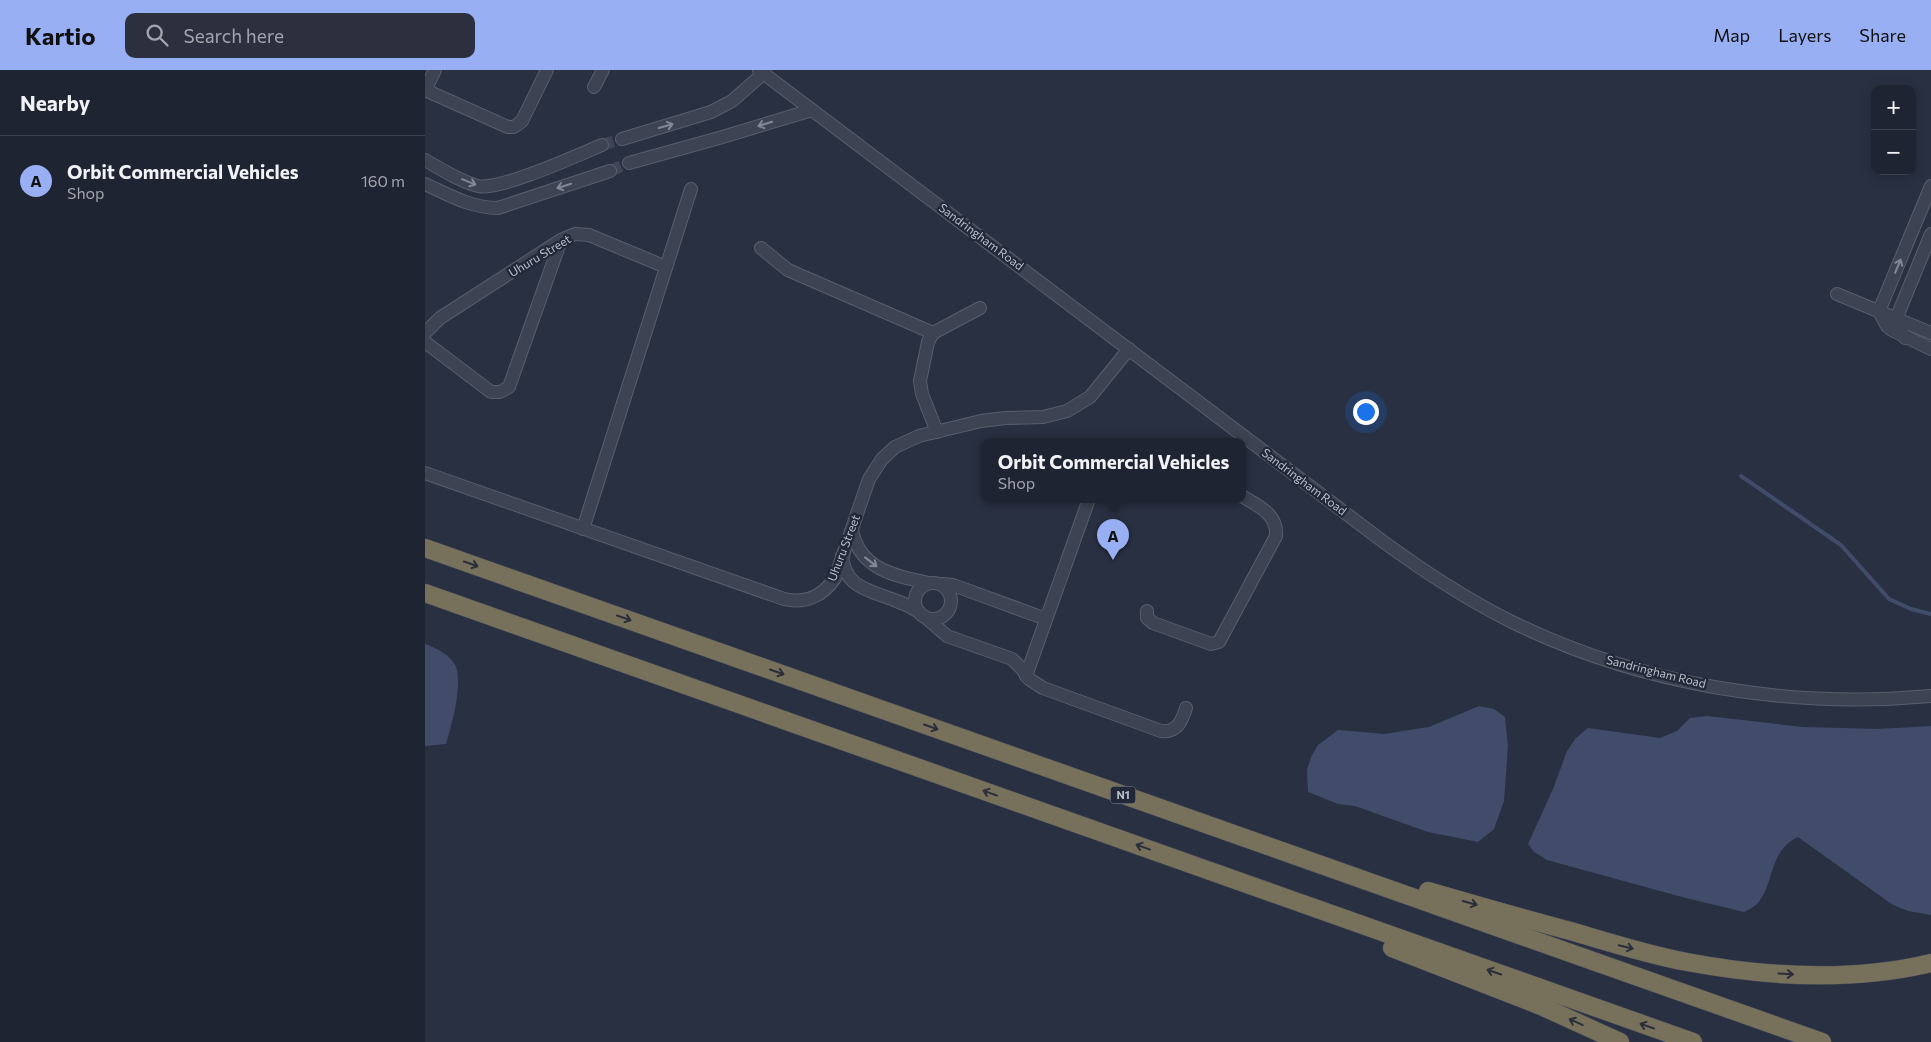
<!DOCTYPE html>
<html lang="en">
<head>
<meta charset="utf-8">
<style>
	body { margin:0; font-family:Commissioner,sans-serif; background:#2c303e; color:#f1f3f6 }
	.controls { position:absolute; right:15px; top:15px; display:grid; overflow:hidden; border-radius:10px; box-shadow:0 2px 12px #0003 }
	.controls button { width:45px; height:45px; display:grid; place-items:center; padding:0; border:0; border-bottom:1px solid #3c414d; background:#1f2432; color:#f1f3f6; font:25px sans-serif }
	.you { position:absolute; left:940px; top:341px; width:18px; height:18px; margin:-12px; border:4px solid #fff; border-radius:50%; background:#1a73e8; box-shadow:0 0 0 8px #1a73e833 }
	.badge { display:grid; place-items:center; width:32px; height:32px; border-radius:50%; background:#98aff3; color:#111; font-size:16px; font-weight:700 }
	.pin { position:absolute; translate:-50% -41px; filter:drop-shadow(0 1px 2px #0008) }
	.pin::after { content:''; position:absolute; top:26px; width:18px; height:15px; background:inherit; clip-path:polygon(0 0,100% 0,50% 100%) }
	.popup { position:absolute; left:556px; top:368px; width:265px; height:65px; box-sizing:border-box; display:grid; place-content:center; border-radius:10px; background:#1f2432; filter:drop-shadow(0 1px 4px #0005); font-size:16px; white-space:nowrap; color:#a1a4ac }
	.popup b { font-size:19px; color:#f1f3f6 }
	.popup::after { content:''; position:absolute; left:50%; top:100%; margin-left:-10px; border:10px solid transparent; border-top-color:#1f2432 }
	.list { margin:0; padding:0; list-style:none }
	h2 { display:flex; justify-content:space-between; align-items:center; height:65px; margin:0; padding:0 20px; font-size:21px }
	h2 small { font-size:16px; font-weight:400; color:#a1a4ac }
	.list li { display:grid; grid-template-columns:32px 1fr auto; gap:15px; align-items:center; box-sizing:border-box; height:90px; padding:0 20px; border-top:1px solid #3c414d }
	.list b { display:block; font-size:19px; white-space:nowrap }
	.list p { margin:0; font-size:16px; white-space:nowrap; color:#a1a4ac }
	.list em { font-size:16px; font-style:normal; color:#a1a4ac }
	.icon { flex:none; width:28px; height:28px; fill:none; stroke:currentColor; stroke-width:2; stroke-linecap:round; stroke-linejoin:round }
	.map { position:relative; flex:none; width:1506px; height:972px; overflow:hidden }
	header { display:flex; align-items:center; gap:30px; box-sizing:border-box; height:70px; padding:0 25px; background:#98aff3; color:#111 }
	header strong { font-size:24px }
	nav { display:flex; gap:28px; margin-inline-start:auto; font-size:18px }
	.search { width:350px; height:45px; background:#2c303e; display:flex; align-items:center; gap:12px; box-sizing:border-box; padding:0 18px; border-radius:10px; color:#a1a4ac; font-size:19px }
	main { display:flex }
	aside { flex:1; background:#1f2432 }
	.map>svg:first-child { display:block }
</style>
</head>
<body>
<header>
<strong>Kartio</strong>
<div class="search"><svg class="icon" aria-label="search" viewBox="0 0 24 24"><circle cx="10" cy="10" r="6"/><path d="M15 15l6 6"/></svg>Search here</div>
<nav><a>Map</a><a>Layers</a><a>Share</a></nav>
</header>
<main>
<aside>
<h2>Nearby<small></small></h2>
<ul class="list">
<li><span class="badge">A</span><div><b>Orbit Commercial Vehicles</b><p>Shop</p></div><em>160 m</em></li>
</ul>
</aside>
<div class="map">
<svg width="1506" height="972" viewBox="0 0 1506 972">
	<rect width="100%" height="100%" fill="#293042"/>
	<g fill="#404c6a">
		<path d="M0 574C12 578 29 587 32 600 36 622 27 653 21 674L0 676Z"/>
		<polygon points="1054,636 1069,639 1080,647 1083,676 1079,731 1069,759 1053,772 1003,762 930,736 913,734 883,722 882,700 886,687 893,675 913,660 960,664 984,660 1004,657"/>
		<path d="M1282 646 1378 657 1453 659 1506 656V845L1483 841 1468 835 1373 767C1343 781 1350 814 1332 834 1329 837 1323 840 1319 842L1257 827 1122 790 1109 782 1103 774 1128 719 1142 681 1151 668 1163 658 1235 668 1252 661 1265 648Z"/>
	</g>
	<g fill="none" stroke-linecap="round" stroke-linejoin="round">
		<polyline stroke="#404c6a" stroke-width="4" points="1316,406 1416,475 1464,529 1486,539 1506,544"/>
		<g stroke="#3f4557" stroke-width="12" stroke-dasharray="12 6" stroke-linecap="butt">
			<polyline points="177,75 197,69"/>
			<polyline points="185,101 204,93"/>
		</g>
		<g stroke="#585e6c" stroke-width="14">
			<g id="minor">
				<path d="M334 0 956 470C998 501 1041 529 1087 552 1216 615 1364 639 1506 626"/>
				<polyline points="169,17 178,0"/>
				<polyline points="0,20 83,57 89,57 97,51 122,0"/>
				<polyline points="0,20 10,0"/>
				<polyline points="197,69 286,42 307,31 339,3"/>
				<path d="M0 90C16 99 34 111 53 116 75 121 153 85 177 75"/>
				<polyline points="204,93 294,68 387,40"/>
				<path d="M0 114C24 125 46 138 73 138L185 101"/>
				<polyline points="1506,116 1454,241 1462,256 1467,260 1506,279"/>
				<polyline points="336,178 363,200 508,263"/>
				<polyline points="1412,224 1506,263"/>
				<polyline points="0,263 15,248 136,170 150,164 164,165 241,197"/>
				<polyline points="1480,268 1471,249 1506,164"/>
				<polyline points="0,272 66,322 75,322 84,317 136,170"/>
				<polyline points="512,362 497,324 495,311 503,272 508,263 555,238"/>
				<path d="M0 403 359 529C380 534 398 526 410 508L444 409 457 389 470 377 494 366 556 351 581 348 618 347 642 341 665 327 704 279"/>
				<polyline points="158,459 266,119"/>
				<path d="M427 460C434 499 470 506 504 513"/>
				<path d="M417 486C420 518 444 520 469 530 478 533 486 537 494 542"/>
				<circle cx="508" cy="531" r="18"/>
				<polyline points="517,514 528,515 621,549"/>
				<path d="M722 541V548L728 553 786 574 794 572 851 466C853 444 833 436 817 426"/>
				<path d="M499 546 522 566 587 589 597 599 604 609 618 618 736 661C752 663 757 651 761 638"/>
				<polyline points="601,606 664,429"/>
			</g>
		</g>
		<g stroke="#454b59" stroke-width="19">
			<g id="highway">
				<polyline points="0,478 1397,972"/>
				<polyline points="0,523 1268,972"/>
				<path d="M1003 821C1051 835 1100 849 1149 862 1186 873 1224 885 1262 892 1342 907 1427 912 1506 893"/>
				<polyline points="967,878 1116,936 1195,972"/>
			</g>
		</g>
		<use href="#minor" stroke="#3d4352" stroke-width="12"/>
		<use href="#highway" stroke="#77705b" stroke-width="18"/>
	</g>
	<defs><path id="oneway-shaft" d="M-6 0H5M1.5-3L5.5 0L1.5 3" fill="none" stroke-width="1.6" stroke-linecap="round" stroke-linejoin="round" transform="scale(1.25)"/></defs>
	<g stroke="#828795">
		<use href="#oneway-shaft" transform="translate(340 54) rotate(163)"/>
		<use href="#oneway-shaft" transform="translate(241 56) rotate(-16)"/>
		<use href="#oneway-shaft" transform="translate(44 112) rotate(22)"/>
		<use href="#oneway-shaft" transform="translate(139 116) rotate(162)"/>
		<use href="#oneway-shaft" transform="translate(1473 196) rotate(-67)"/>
		<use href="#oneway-shaft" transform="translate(446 492) rotate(38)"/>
	</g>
	<g stroke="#2a2f3b">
		<use href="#oneway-shaft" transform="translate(46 494) rotate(19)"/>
		<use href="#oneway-shaft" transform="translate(199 548) rotate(19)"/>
		<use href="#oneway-shaft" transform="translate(352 602) rotate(19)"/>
		<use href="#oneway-shaft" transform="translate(506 657) rotate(19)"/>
		<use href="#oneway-shaft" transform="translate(565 723) rotate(-160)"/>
		<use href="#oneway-shaft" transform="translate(718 777) rotate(-160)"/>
		<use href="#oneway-shaft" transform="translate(1045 833) rotate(16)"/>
		<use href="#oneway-shaft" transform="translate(1201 877) rotate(14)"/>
		<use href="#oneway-shaft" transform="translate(1069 902) rotate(-161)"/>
		<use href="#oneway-shaft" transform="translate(1361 904) rotate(3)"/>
		<use href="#oneway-shaft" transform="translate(1151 952) rotate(-156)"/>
		<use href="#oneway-shaft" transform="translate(1222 956) rotate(-161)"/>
	</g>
	<g text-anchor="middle" stroke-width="4.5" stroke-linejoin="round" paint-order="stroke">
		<rect fill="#222837" stroke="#8c929f" stroke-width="1" x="685.5" y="716.5" width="25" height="17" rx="4"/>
		<g font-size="11" font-weight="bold" fill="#babfcc">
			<text x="698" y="729">N1</text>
		</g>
		<g font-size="12" fill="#babfcc" stroke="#222837">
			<text transform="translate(556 167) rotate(37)" y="4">Sandringham Road</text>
			<text transform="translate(115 186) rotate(-31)" y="4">Uhuru Street</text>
			<text transform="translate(879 412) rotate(37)" y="4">Sandringham Road</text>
			<text transform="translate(419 478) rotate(-69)" y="4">Uhuru Street</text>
			<text transform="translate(1231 602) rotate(14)" y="4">Sandringham Road</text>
		</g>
	</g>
</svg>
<div class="controls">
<button>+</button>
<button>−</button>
</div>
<div class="you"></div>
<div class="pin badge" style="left:688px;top:490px">A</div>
<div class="popup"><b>Orbit Commercial Vehicles</b>Shop</div>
</div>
</main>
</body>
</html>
